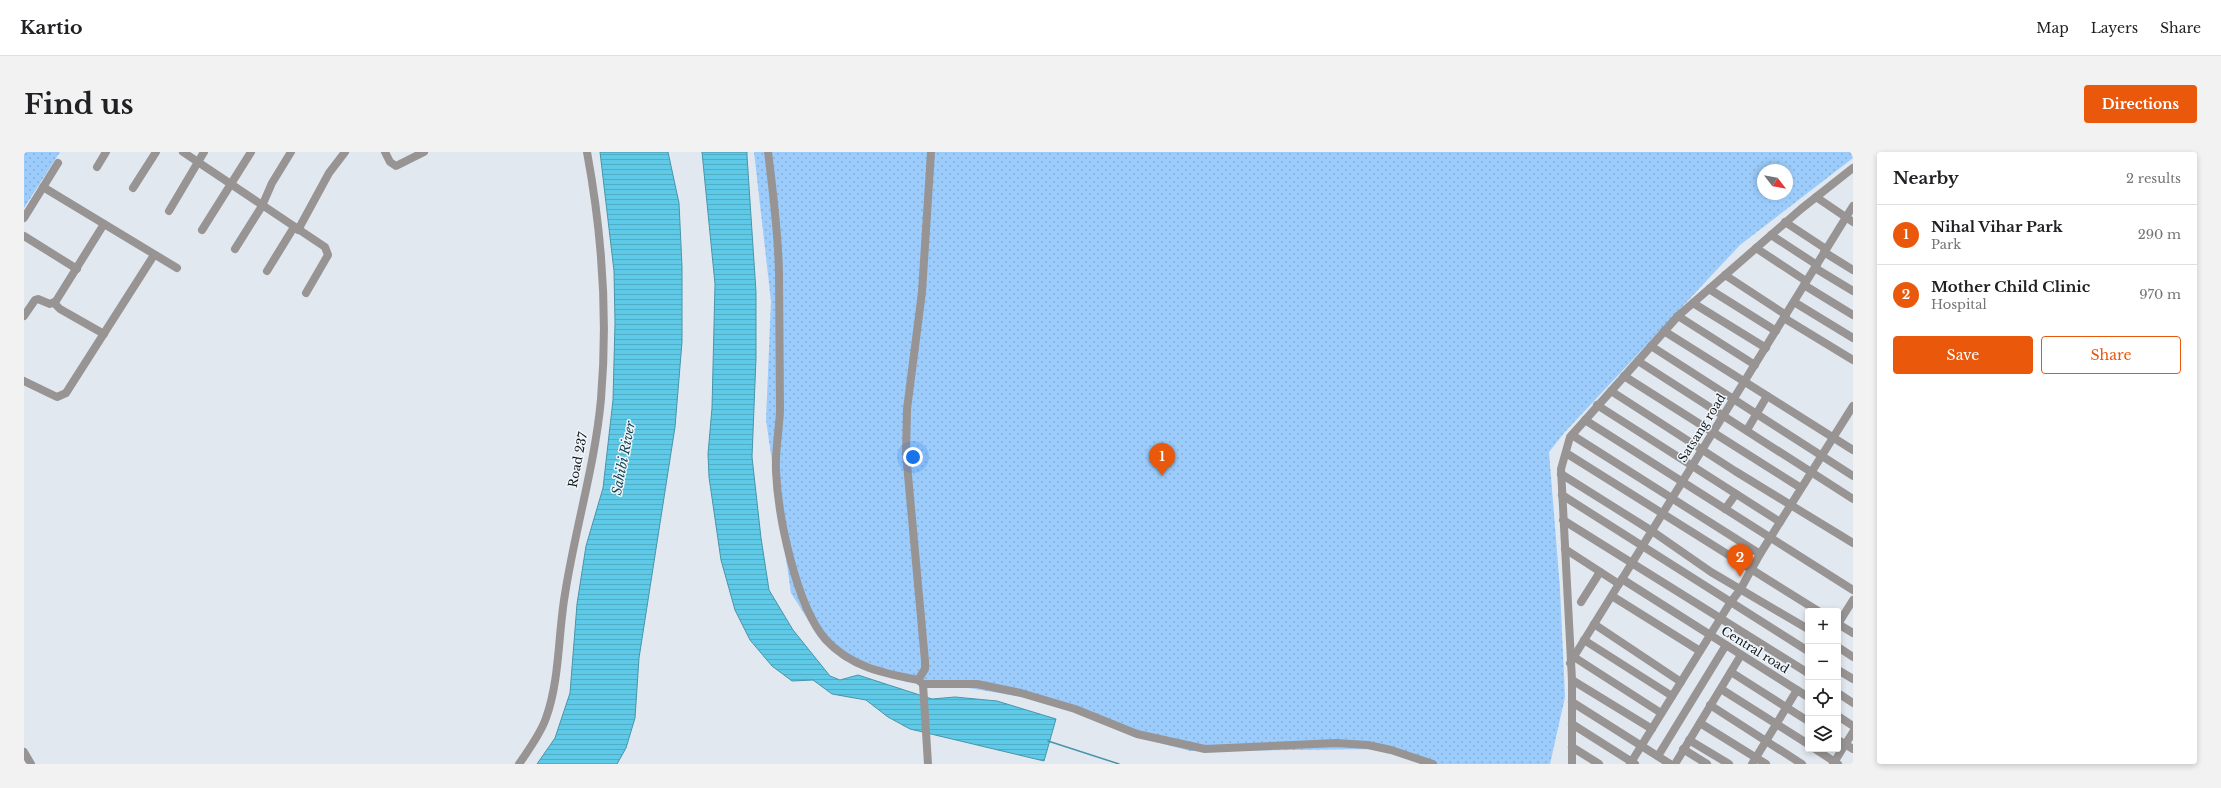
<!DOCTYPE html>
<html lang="en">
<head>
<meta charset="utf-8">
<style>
	body { margin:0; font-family:"Libre Baskerville",serif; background:#f2f2f2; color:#202124 }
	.controls { position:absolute; right:12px; bottom:12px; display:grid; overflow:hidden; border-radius:4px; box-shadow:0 2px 6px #0003 }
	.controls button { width:36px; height:36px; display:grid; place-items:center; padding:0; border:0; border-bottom:1px solid #e0e0e0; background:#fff; color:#202124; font:20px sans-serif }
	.compass { position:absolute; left:1733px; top:12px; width:36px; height:36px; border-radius:50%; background:#fff; box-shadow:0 2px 6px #0003; rotate:121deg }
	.you { position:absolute; left:889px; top:305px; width:14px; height:14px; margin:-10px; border:3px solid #fff; border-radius:50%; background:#1a73e8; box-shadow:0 0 0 6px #1a73e833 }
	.badge { display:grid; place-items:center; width:26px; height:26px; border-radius:50%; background:#ea580c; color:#fff; font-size:13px; font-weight:700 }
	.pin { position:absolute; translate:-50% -33px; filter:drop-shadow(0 1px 2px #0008) }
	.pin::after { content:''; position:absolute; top:21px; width:14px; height:12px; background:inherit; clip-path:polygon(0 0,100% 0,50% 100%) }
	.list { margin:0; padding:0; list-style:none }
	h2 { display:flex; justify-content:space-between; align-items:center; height:52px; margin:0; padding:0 16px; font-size:17px }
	h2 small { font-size:13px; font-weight:400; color:#757577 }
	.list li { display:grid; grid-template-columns:26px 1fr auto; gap:12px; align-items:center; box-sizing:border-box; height:60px; padding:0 16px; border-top:1px solid #e0e0e0 }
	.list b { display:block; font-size:15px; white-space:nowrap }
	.list p { margin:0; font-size:13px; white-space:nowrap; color:#757577 }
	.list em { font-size:13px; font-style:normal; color:#757577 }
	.actions { display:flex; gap:8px; padding:12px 16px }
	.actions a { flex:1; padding:9px 0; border:1px solid #ea580c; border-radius:4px; text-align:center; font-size:14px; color:#ea580c }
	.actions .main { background:#ea580c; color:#fff }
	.icon { flex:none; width:22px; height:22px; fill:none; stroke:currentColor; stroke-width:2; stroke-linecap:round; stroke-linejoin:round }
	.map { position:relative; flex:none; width:1829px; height:612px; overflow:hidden; border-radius:4px }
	header { display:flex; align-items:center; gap:24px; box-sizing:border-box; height:56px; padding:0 20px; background:#fff; border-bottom:1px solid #e0e0e0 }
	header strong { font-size:19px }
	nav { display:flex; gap:22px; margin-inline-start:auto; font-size:14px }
	.intro { display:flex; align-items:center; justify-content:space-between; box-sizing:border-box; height:96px; padding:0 24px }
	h1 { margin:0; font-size:28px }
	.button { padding:10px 18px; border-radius:4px; background:#ea580c; color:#fff; font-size:14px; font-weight:700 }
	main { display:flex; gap:24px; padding:0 24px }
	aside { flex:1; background:#fff; border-radius:4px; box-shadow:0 2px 6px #0003 }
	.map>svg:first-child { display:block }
</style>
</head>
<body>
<header>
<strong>Kartio</strong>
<nav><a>Map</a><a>Layers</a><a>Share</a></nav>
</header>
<div class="intro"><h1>Find us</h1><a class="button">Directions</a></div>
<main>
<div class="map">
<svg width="1829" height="612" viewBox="0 0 1829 612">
	<defs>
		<pattern id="park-dots" width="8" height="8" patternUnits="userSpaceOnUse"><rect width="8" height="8" fill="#9cccfb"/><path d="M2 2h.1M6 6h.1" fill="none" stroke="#86aed7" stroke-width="1.8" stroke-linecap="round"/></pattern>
		<pattern id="water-rules" width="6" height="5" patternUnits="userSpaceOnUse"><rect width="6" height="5" fill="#5ecae7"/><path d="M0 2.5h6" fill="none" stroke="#51adc6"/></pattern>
	</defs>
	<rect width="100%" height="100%" fill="#e2e8ef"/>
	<g fill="url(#park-dots)" fill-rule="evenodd">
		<polygon points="0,0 36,0 0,56"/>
		<path d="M730 0H1826L1829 6 1716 93 1540 281 1525 300 1536 437 1541 545 1526 612H1405L1356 597 1166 599 1113 585 1029 550 891 527 820 508 795 485 767 441 742 268 747 149ZM1739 18H1763V42H1739Z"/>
	</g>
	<g fill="url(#water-rules)" stroke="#4895aa">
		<polygon points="576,0 644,0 655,51 658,115 658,190 651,275 615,506 611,566 602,596 593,612 513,612 531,586 546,541 553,452 562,394 579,336 589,248 591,171 590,119"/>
		<polygon points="678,0 723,0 723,4 732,140 732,206 728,305 737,386 745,438 769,478 806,524 816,528 834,523 908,547 931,545 973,549 1032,567 1020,609 886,577 864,565 842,548 808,542 789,528 768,529 748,514 726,488 711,458 697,408 685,325 684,302 688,256 691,132"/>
	</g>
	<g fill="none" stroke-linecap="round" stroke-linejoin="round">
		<polyline stroke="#4895aa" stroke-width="1.5" points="1024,589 1095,612"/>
		<g stroke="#989493" stroke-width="8">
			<polyline points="159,0 301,95 304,103 282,141"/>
			<polyline points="361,0 366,10 372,14 400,0"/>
			<path d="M744 0C749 39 754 81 755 120 755 166 756 213 756 259 755 279 751 299 752 319 754 364 772 454 802 488 827 515 859 521 894 528L899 532 904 612"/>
			<polyline points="73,15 82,0"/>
			<polyline points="19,35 153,116"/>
			<polyline points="109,36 132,0"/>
			<polyline points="1792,45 1829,70"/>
			<polyline points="145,59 180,0"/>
			<polyline points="0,66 34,11"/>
			<polyline points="1761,70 1802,97"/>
			<polyline points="178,78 227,0"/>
			<polyline points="274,78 305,21 321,0"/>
			<polyline points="1747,83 1793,113"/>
			<polyline points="0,84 53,117"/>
			<polyline points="1732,96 1782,129"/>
			<polyline points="211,97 238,54 248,31 267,0"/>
			<polyline points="1800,100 1829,118"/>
			<polyline points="1791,116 1829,139"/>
			<polyline points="243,119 270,75"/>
			<polyline points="1701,123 1762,163"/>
			<polyline points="1780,133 1829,163"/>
			<polyline points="1685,137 1752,179"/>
			<polyline points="1770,150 1829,186"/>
			<polyline points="30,151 36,157 80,182"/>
			<polyline points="1669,151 1742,196"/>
			<polyline points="0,164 11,148 14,147 26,152 32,149 80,72"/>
			<polyline points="1654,164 1731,213"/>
			<polyline points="1760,166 1829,208"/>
			<polyline points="1640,179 1829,298"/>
			<polyline points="1627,194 1829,324"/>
			<polyline points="1614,209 1829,347"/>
			<polyline points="1600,224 1777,336"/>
			<polyline points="0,229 33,245 42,241 130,103"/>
			<polyline points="1587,239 1711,319 1829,391"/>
			<polyline points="1573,253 1756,370"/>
			<polyline points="1561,268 1829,438"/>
			<polyline points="1723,278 1743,244"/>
			<polyline points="1548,283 1736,402"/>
			<polyline points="1542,301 1794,459"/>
			<polyline points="1537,322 1628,379 1687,420 1784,477"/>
			<polyline points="1538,343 1784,499"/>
			<polyline points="1701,357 1712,342"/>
			<polyline points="1539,368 1784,521"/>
			<polyline points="1541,397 1595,432"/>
			<polyline points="1598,427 1784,545"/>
			<polyline points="1588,444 1676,499"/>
			<polyline points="1557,450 1576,420"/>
			<polyline points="1570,472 1657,530"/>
			<polyline points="1814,472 1829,448"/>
			<polyline points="1814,472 1829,481"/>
			<polyline points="1560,488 1648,544"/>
			<polyline points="1814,495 1829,505"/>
			<polyline points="1550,505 1637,561"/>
			<polyline points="1546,511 1829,54"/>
			<polyline points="1814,518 1829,527"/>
			<polyline points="1707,520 1784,569"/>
			<polyline points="894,528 901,517 901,509 882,301 883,257 898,140 907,0"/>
			<polyline points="1548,528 1628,577"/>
			<polyline points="899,532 953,532 997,541 1051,557 1113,582 1181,597 1312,591 1344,593 1367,598 1409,612"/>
			<polyline points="1697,537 1784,592"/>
			<polyline points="1814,541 1829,551"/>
			<polyline points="1548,550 1646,612"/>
			<polyline points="1686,553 1778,612"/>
			<polyline points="1814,564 1829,574"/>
			<polyline points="1676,571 1742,612"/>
			<polyline points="1548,572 1611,612"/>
			<polyline points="1665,588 1705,612"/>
			<polyline points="1814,588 1829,597"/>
			<polyline points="1548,595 1575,612"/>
			<polyline points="1659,597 1683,612"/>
			<polyline points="1791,597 1814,612"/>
			<polyline points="0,600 7,612"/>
			<polyline points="1634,604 1702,493"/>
			<path d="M495 612C505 597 516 583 522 566 536 527 534 482 541 442 551 377 571 313 577 247 584 164 578 81 563 0"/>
			<polyline points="1548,612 1548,528 1537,317 1546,285 1654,164 1777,57 1829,16"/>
			<polyline points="1606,612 1706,451 1716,438 1736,402 1829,254"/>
			<polyline points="1651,612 1717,503"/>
			<polyline points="1728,612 1773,538"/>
			<polyline points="1809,612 1829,580"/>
		</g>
	</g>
	<g text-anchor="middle" stroke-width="3" stroke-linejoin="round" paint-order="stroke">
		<g font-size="12" fill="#16181a" stroke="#eff6fc">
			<text transform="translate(1678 276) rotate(-58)" y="4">Satsang road</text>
			<text transform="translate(554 308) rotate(-79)" y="4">Road 237</text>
			<text transform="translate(1731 498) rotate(32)" y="4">Central road</text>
		</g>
		<g font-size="13" font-style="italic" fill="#154552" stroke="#eff6fc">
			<text transform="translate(599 306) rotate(-79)" y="5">Sahibi River</text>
		</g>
	</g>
</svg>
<div class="controls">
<button>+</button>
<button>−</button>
<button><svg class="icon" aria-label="locate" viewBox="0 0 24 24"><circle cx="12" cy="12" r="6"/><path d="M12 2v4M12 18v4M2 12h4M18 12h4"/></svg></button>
<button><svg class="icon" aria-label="layers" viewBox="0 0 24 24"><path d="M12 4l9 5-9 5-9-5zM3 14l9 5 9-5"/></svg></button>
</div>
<svg class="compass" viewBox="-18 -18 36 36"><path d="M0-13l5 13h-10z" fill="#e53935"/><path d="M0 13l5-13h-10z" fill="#757577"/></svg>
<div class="you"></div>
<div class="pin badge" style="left:1138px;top:324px">1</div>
<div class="pin badge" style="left:1716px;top:425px">2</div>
</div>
<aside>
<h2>Nearby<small>2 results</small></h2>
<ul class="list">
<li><span class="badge">1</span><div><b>Nihal Vihar Park</b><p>Park</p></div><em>290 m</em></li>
<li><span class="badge">2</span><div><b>Mother Child Clinic</b><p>Hospital</p></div><em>970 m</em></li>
</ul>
<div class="actions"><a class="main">Save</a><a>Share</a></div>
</aside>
</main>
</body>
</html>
